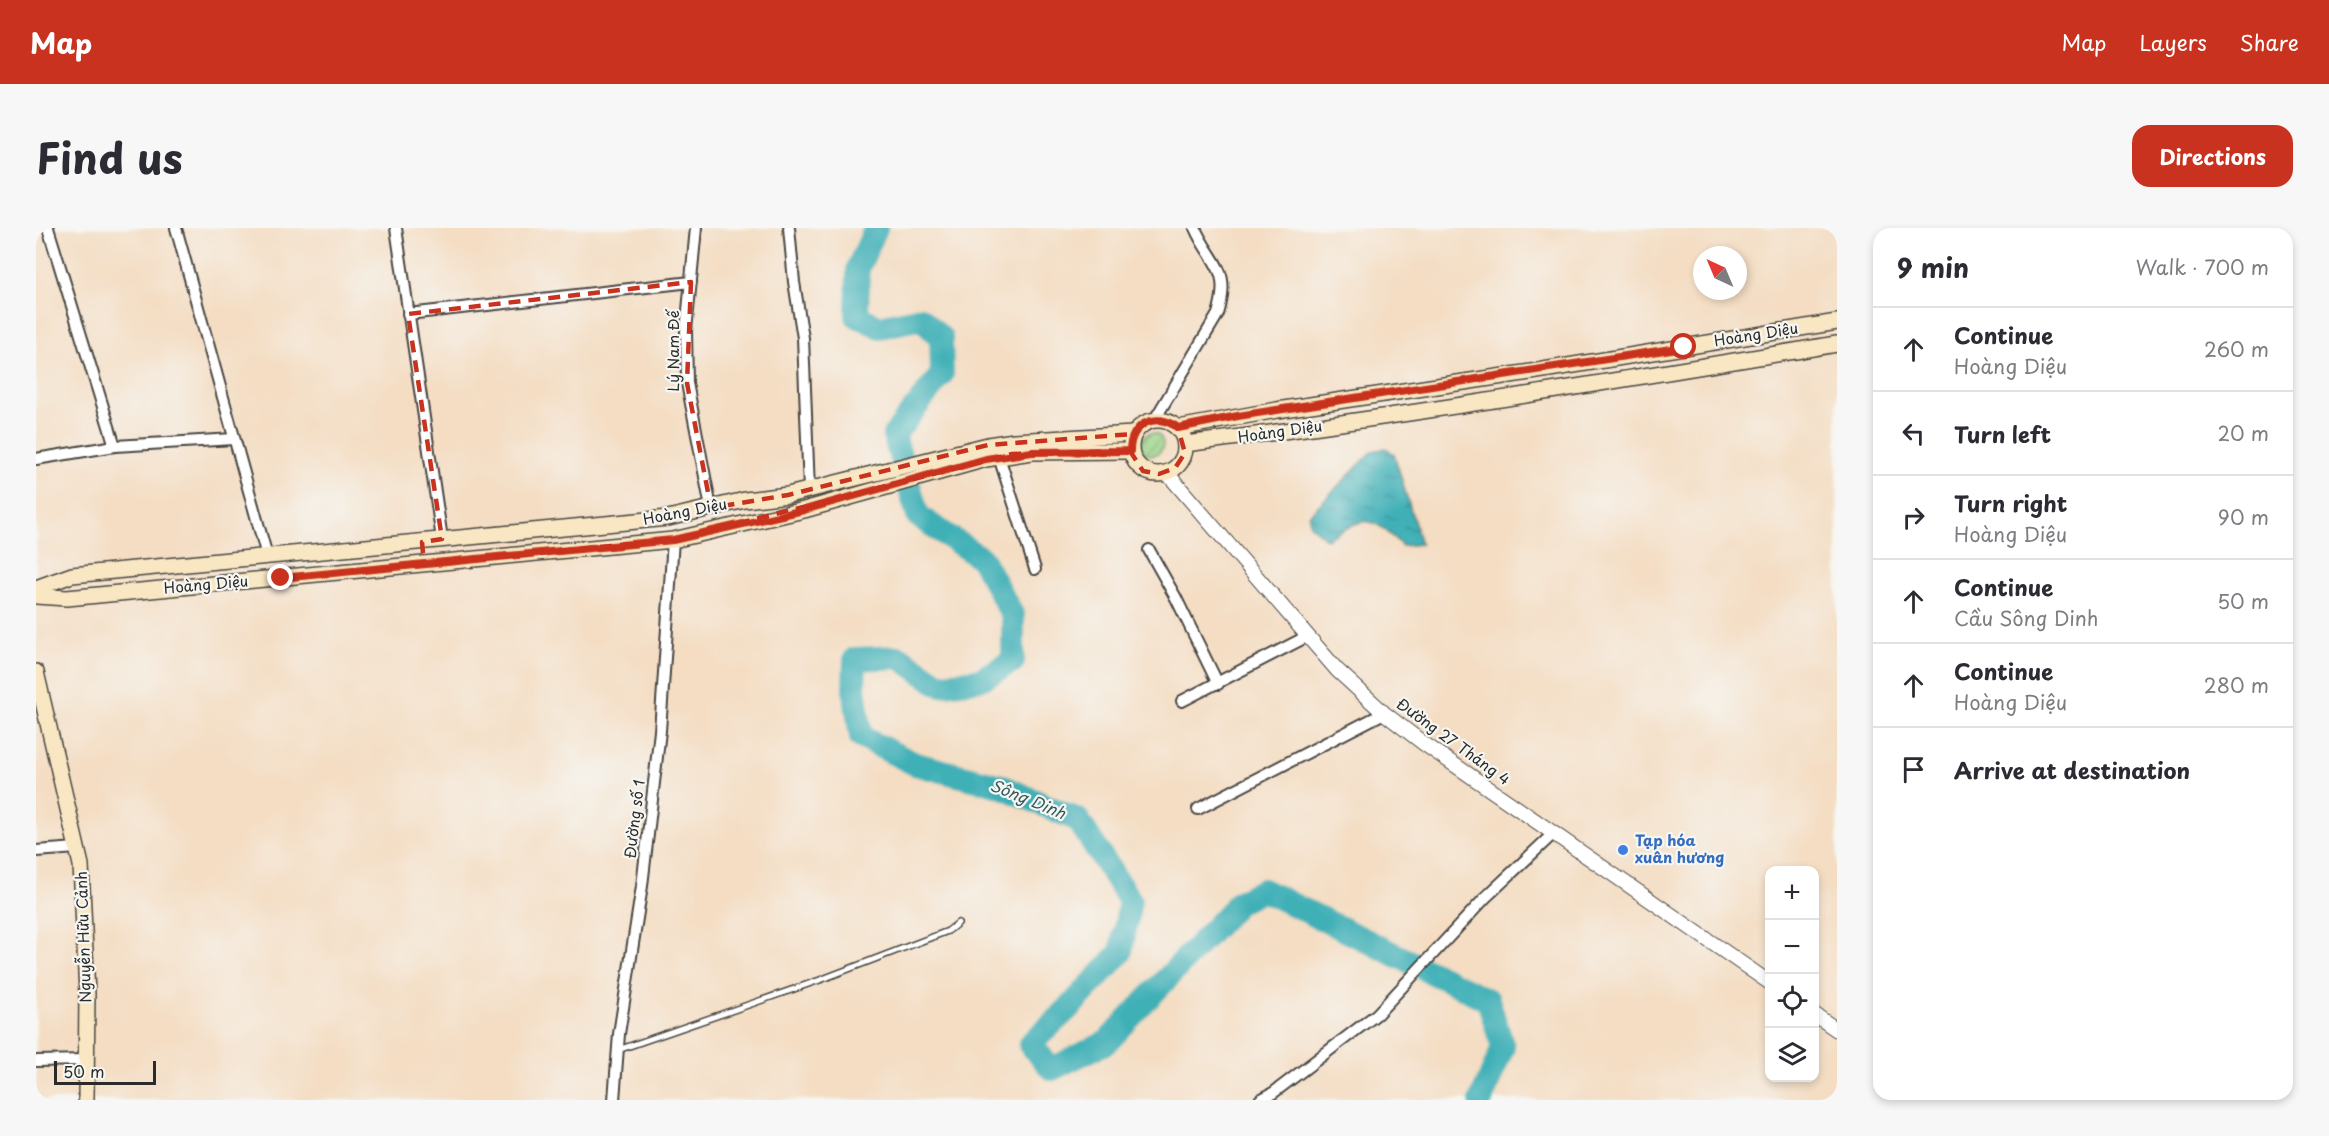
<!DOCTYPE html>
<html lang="en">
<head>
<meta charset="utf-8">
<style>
	body { margin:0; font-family:"Playpen Sans",sans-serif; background:#f7f7f7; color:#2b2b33 }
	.controls { position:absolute; right:18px; bottom:18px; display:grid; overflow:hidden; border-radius:12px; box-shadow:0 3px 9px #0003 }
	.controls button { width:54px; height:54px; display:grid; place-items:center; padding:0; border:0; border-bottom:2px solid #e1e1e2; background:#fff; color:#2b2b33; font:30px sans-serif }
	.compass { position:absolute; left:1657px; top:18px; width:54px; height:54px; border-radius:50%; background:#fff; box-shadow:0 3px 9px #0003; rotate:316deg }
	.scale { position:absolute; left:18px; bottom:15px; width:102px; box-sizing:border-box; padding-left:6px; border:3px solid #2b2b2b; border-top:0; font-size:16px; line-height:21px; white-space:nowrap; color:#2b2b2b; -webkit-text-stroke:4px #f6f6f2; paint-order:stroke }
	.stop { position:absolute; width:18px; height:18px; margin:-14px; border:4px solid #c8321e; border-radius:50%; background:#fff }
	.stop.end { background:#c8321e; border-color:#fff; box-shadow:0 2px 6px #0008 }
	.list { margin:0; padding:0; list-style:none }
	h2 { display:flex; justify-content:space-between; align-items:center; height:78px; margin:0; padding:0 24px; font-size:26px }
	h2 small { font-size:20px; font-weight:400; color:#7c7c81 }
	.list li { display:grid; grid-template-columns:39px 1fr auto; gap:18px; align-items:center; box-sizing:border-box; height:84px; padding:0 24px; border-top:2px solid #e1e1e2 }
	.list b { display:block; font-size:22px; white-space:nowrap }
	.list p { margin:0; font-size:20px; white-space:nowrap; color:#7c7c81 }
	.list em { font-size:20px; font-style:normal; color:#7c7c81 }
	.icon { flex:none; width:33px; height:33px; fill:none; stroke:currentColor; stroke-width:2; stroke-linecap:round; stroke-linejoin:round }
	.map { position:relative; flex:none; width:1801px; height:872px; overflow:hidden; border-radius:18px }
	header { display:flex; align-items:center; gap:36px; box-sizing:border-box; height:84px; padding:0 30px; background:#c8321e; color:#fff }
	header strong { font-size:28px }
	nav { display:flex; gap:33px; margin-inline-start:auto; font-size:21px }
	.intro { display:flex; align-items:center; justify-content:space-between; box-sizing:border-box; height:144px; padding:0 36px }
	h1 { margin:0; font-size:42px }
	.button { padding:15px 27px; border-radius:18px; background:#c8321e; color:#fff; font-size:21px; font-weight:700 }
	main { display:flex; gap:36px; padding:0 36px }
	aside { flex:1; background:#fff; border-radius:18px; box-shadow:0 3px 9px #0003 }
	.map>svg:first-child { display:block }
</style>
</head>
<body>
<header>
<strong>Map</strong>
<nav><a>Map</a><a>Layers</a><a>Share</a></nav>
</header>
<div class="intro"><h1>Find us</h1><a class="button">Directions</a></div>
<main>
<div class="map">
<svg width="1801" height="872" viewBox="0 0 1801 872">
	<defs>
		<pattern id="garden-furrows" width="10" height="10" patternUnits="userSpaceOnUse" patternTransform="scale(1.5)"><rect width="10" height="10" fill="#98d184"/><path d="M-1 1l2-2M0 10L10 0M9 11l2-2" fill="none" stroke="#7caa6c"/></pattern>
		<pattern id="water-ripples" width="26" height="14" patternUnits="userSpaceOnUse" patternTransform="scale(1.5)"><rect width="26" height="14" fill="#3fb0b7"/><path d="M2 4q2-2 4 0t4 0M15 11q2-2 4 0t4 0" fill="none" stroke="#358f95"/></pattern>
	</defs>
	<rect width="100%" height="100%" fill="#f6f6f2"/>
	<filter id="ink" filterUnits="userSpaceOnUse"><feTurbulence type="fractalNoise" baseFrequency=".0167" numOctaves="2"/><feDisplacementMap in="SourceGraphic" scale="12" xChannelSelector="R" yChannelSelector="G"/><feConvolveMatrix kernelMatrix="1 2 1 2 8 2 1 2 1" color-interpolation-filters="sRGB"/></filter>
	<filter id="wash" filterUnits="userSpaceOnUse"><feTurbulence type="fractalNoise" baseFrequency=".008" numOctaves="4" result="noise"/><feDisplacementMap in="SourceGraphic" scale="24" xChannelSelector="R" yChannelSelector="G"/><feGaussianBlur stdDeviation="1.35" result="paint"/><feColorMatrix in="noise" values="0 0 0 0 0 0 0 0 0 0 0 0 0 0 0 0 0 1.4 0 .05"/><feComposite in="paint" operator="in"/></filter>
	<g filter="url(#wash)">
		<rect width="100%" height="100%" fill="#f4ddc3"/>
		<circle fill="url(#garden-furrows)" stroke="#627e58" stroke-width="1.5" cx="1116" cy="216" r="11"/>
		<path fill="url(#water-ripples)" stroke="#356e71" stroke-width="1.5" d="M1350 220 1358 226 1385 316 1366 318C1332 282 1328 291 1290 311L1274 297 1273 287 1337 223Z"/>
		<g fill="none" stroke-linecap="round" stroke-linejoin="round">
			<polyline stroke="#3fb0b7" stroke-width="24" points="840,0 822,40 821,88 844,99 885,90 905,110 906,146 858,207 882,288 946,331 977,388 977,433 945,451 904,457 863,429 819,431 818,461 825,509 879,536 965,558 1042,592 1094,673 1085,724 1033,780 994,816 1016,841 1071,814 1203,674 1227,662 1452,772 1467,819 1445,872"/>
		</g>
	</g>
	<g filter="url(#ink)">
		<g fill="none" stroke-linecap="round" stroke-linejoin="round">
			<g stroke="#494642" stroke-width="8">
				<polyline id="service" points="582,822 784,752 912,703 922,695"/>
			</g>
			<g stroke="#494642" stroke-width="14">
				<g id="minor">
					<polyline points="12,0 79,218"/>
					<polyline points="140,0 231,328"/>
					<polyline points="360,0 406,311"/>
					<polyline points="660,0 650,103 651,155 675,280"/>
					<polyline points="753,0 758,54 767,110 773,262"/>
					<polyline points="372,86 655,54"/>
					<path d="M1119 191 1182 86C1196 39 1175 37 1159 0"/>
					<polyline points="963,229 999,341"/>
					<polyline points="0,231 79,218 198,211"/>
					<polyline points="1113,322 1140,370 1182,456"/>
					<polyline points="1146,473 1272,408"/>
					<polyline points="1162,581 1348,485"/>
					<polyline points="0,623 41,620"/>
					<polyline points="0,833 51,832"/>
					<polyline points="578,872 583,806 606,658 624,503 637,312"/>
					<polyline points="1224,872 1237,865 1341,786 1449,670 1518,605"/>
				</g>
			</g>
			<g stroke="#494642" stroke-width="16">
				<g id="tertiary">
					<polyline points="1131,245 1301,442 1348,485 1387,515 1734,755"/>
					<polyline points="1778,786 1801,802"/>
				</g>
			</g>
			<g stroke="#494642" stroke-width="18">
				<g id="secondary">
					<circle cx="1122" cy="219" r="27"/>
					<polyline points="1142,200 1241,182 1501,143 1801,94"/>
					<path d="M1149 216C1367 189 1584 152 1801 116"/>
					<polyline points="0,360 36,347 632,290 709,272 752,267 952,217 978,213 1097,206"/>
					<polyline points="0,368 31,370 637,312 768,282 950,231 996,224 1094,223"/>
					<polyline points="0,444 45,637 51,766 50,872"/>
				</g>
			</g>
			<use href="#service" stroke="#fff" stroke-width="5"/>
			<use href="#minor" stroke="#fff" stroke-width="10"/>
			<use href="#tertiary" stroke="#fff" stroke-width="14"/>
			<use href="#secondary" stroke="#f9e7c3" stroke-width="15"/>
		</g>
	</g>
	<g fill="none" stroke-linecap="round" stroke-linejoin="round" filter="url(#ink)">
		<path stroke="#c8321e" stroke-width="8" d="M245 350 637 312 768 282 950 231 996 224 1094 223C1094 195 1121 183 1142 200L1202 188 1648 119"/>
	</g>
	<path fill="none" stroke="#c8321e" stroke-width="4.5" stroke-dasharray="12 8" stroke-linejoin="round" d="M655 54 651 155 675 280 752 267 952 217 1097 206 1110 194 1127 192 1142 200 1149 225 1139 240 1123 246 1107 243 1094 223 976 226 637 312 388 336 386 314 406 311 372 86Z"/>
	<circle fill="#3f7fe0" stroke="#f6f6f2" stroke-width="2" cx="1587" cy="622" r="6"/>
	<g text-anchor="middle" stroke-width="4.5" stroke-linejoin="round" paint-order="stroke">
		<g font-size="15" fill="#2b2b2b" stroke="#f6f6f2">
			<text transform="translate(1720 107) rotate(-9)" y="5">Hoàng Diệu</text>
			<text transform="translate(638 123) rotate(-90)" y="5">Lý Nam Đế</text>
			<text transform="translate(1244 204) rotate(-8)" y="5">Hoàng Diệu</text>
			<text transform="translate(649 284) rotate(-11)" y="5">Hoàng Diệu</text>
			<text transform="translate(170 357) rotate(-5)" y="5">Hoàng Diệu</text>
			<text transform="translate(1417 514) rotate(36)" y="5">Đường 27 Tháng 4</text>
			<text transform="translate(599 591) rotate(-83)" y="5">Đường số 1</text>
			<text transform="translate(48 709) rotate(-92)" y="5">Nguyễn Hữu Cảnh</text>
		</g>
		<g font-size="15" font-weight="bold" fill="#366cbe" stroke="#f6f6f2" text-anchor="start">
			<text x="1599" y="618">Tạp hóa<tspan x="1599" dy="17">xuân hương</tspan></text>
		</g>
		<g font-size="16" font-style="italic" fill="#325a5c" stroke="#f6f6f2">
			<text transform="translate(992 571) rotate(22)" y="6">Sông Dinh</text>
		</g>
	</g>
</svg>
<div class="controls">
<button>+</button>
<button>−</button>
<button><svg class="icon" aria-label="locate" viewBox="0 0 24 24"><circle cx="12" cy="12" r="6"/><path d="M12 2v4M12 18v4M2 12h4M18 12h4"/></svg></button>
<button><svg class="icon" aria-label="layers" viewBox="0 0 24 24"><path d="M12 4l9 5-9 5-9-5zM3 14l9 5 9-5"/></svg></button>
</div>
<svg class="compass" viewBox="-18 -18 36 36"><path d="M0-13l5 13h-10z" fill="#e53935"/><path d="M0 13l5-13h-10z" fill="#7c7c81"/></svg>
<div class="scale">50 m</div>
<div class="stop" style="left:1648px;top:119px"></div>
<div class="stop end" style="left:245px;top:350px"></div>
</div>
<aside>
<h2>9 min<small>Walk · 700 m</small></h2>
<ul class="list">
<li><svg class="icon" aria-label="ahead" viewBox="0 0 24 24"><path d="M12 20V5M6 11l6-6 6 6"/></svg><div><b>Continue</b><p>Hoàng Diệu</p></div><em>260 m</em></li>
<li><svg class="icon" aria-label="left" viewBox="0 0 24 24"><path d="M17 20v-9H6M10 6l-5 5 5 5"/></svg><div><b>Turn left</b></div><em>20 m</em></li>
<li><svg class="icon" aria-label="right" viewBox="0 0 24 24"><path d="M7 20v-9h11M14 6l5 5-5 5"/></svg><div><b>Turn right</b><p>Hoàng Diệu</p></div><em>90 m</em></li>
<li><svg class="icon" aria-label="ahead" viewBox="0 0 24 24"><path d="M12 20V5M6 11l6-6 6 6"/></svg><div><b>Continue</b><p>Cầu Sông Dinh</p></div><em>50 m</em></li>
<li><svg class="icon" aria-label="ahead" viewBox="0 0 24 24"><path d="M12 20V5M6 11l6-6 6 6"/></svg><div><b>Continue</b><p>Hoàng Diệu</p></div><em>280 m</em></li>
<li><svg class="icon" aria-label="arrive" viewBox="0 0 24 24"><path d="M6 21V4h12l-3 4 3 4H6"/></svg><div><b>Arrive at destination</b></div></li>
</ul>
</aside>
</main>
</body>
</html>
